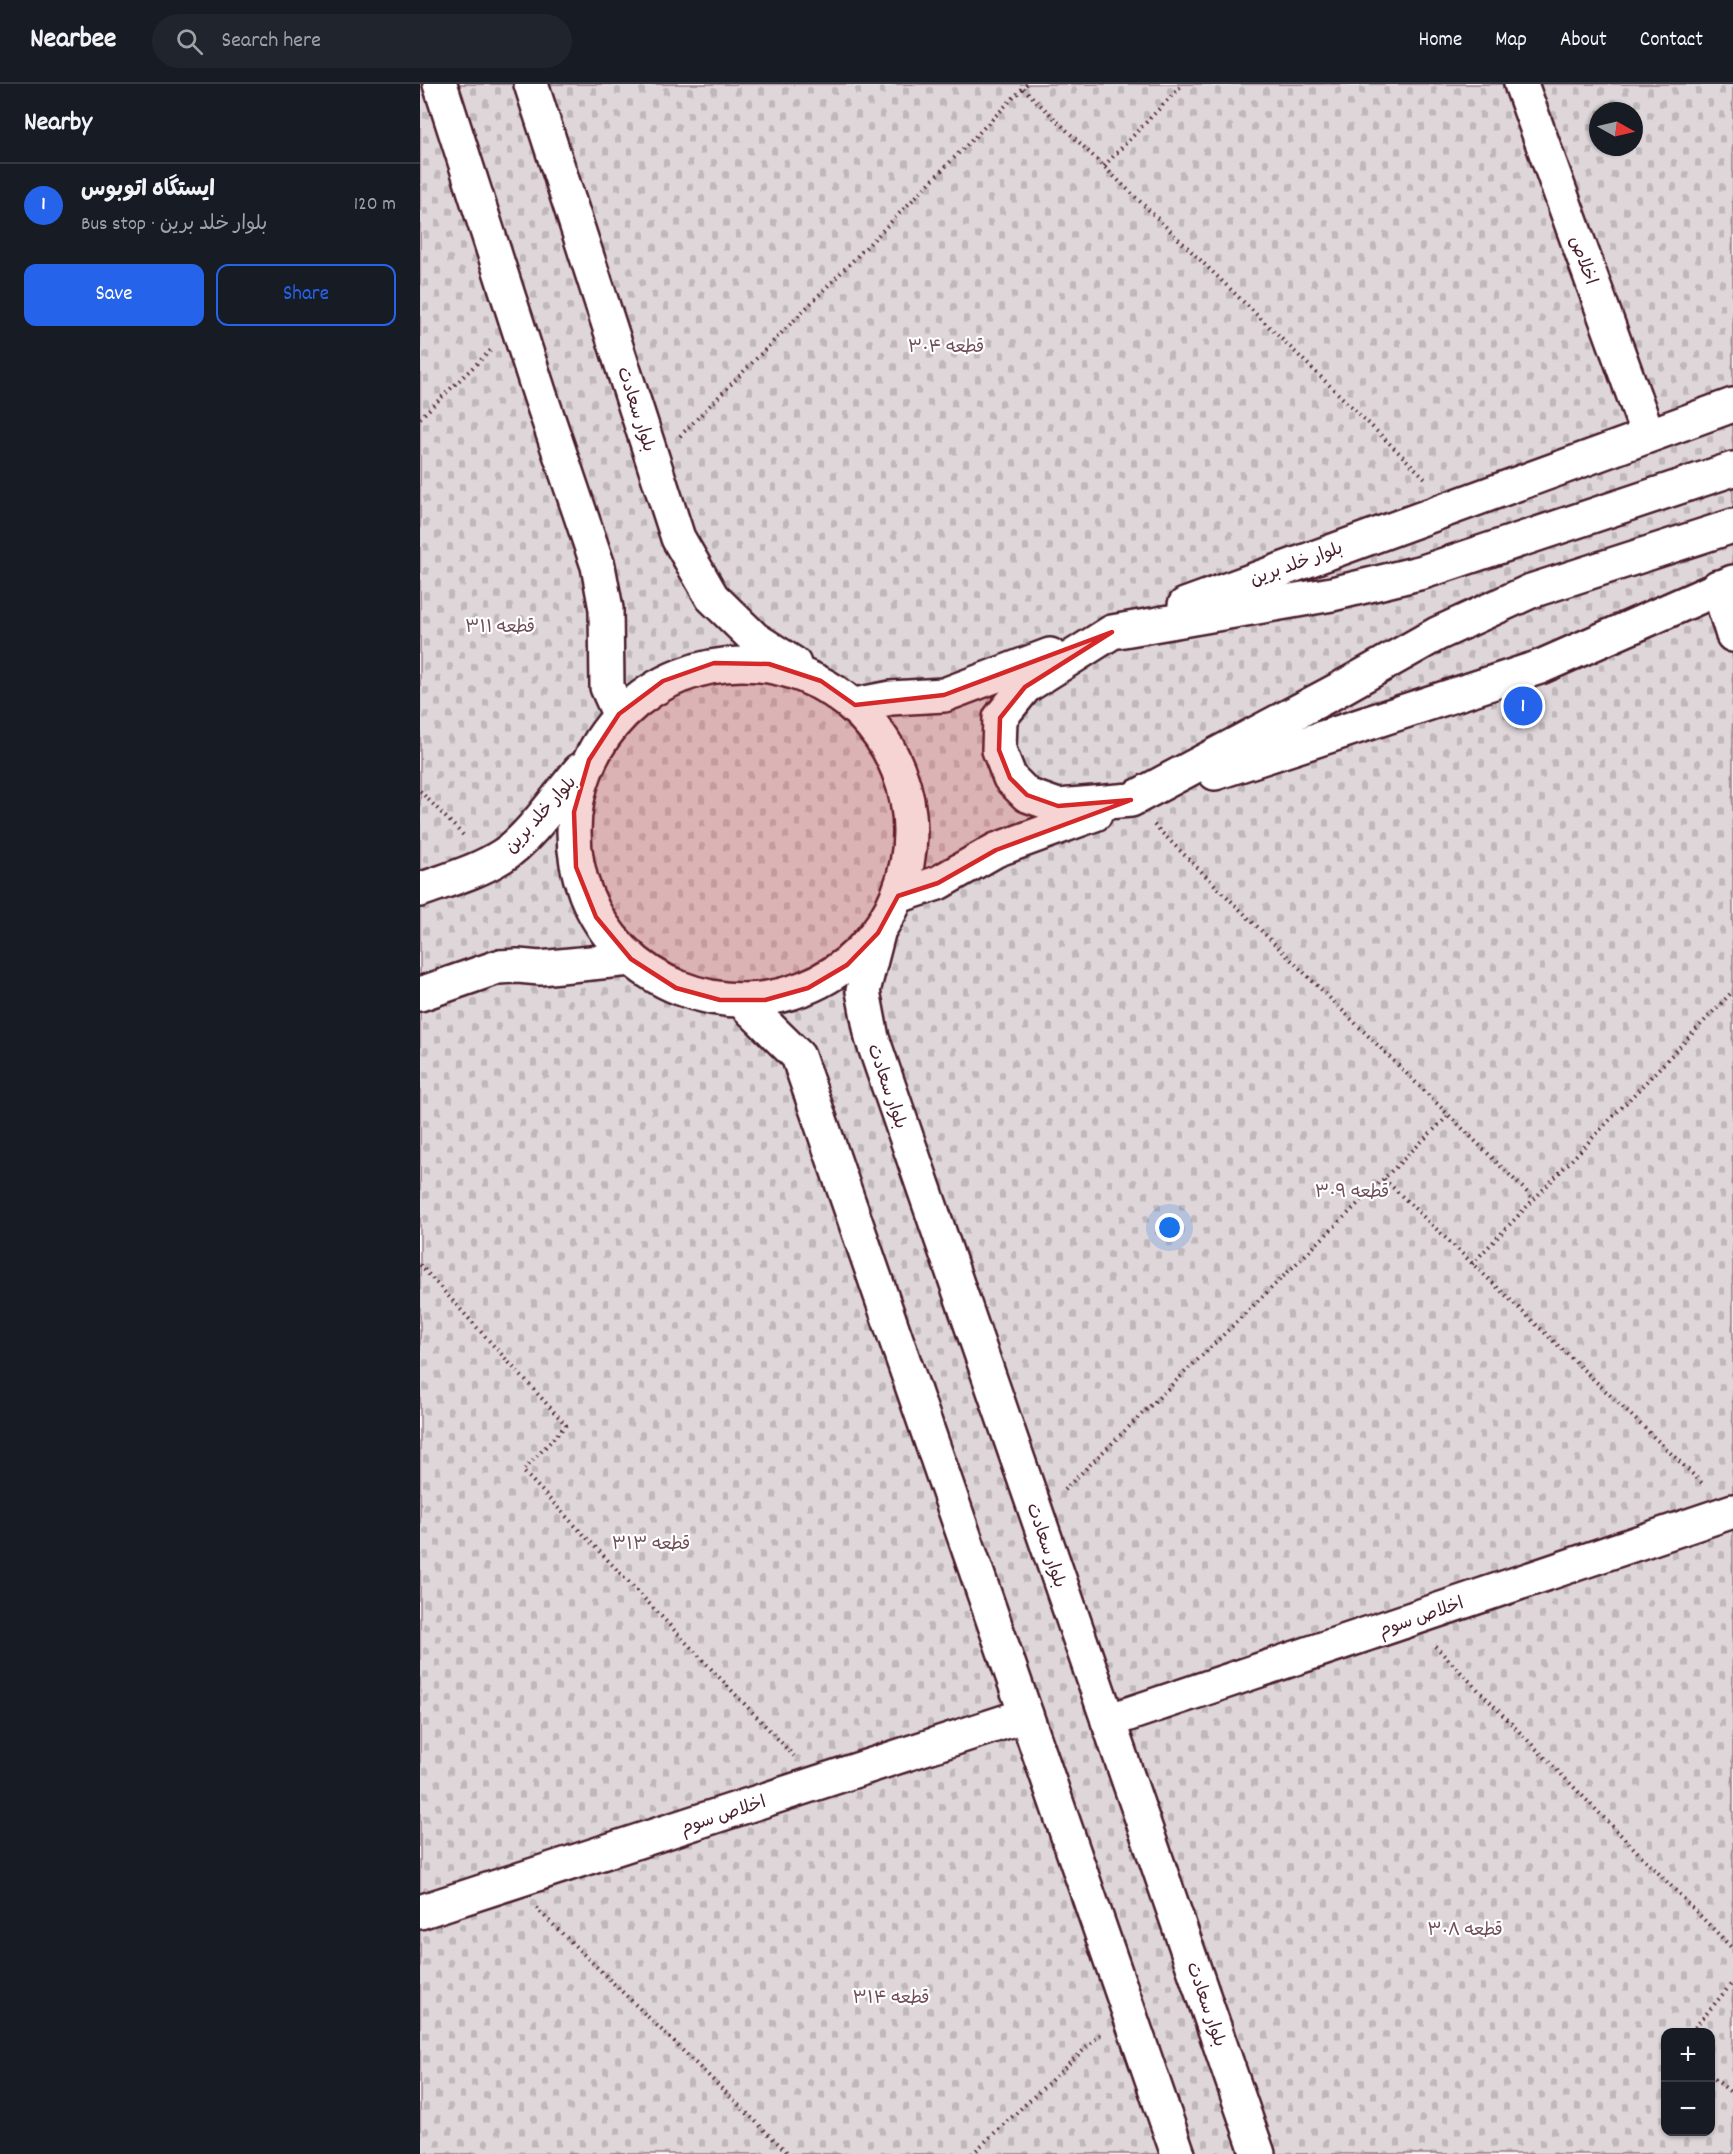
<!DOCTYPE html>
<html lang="en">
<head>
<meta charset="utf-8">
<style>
	body { margin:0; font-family:Dekko,"Playpen Sans Arabic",sans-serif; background:#20242c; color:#f1f3f6 }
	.controls { position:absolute; right:18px; bottom:18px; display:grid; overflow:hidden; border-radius:12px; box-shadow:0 2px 4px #0004 }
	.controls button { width:54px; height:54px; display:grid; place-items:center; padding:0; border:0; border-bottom:2px solid #363941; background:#171b24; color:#f1f3f6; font:30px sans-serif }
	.compass { position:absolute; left:1169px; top:18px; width:54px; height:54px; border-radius:50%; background:#171b24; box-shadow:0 2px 4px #0004; rotate:98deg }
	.you { position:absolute; left:750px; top:1144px; width:21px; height:21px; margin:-15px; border:4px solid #fff; border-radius:50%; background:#1a73e8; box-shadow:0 0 0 9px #1a73e833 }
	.badge { display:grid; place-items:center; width:39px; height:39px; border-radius:50%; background:#2563eb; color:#fff; font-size:20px; font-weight:700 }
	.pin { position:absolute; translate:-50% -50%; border:3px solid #fff; box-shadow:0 2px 6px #0006 }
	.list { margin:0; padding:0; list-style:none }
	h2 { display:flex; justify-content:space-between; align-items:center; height:78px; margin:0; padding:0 24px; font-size:26px }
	h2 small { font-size:20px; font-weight:400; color:#9ea1a6 }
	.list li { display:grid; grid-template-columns:39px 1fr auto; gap:18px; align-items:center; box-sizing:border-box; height:84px; padding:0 24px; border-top:2px solid #363941 }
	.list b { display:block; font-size:22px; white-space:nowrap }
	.list p { margin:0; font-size:20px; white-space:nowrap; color:#9ea1a6 }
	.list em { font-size:20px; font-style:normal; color:#9ea1a6 }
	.actions { display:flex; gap:12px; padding:18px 24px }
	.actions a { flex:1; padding:14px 0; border:2px solid #2563eb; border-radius:12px; text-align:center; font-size:21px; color:#2563eb }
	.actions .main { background:#2563eb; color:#fff }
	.icon { flex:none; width:33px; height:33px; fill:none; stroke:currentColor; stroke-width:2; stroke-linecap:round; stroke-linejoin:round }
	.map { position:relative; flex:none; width:1313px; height:2070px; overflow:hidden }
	header { display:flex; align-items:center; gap:36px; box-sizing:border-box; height:84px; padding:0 30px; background:#171b24; border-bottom:2px solid #363941 }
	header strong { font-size:28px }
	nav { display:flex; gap:33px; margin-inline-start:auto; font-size:21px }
	.search { width:420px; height:54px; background:#20242c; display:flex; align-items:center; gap:15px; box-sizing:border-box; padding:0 21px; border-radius:33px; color:#9ea1a6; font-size:22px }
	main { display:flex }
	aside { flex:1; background:#171b24 }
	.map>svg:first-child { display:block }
</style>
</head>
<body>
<header>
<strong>Nearbee</strong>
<div class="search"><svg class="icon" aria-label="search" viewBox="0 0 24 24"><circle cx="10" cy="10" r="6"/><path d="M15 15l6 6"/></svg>Search here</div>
<nav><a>Home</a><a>Map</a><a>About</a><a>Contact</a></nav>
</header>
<main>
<aside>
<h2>Nearby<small></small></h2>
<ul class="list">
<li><span class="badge">1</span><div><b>ایستگاه اتوبوس</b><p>Bus stop · بلوار خلد برین</p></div><em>120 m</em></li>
</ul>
<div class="actions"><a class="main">Save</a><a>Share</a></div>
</aside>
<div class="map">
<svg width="1313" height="2070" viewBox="0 0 1313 2070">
	<defs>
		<pattern id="cemetery-stones" width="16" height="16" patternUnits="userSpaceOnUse" patternTransform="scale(1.5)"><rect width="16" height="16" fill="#ded6d9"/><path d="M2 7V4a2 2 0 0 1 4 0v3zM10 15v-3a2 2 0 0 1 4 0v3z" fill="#c0b7ba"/></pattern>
	</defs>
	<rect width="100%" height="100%" fill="#f8f6f7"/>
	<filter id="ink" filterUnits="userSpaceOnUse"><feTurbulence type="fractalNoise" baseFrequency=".0167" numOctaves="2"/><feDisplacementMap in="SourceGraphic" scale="12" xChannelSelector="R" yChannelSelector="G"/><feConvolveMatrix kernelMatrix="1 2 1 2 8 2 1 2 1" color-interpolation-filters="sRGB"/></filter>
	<g filter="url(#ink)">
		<path fill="url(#cemetery-stones)" stroke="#947a82" stroke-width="1.5" fill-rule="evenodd" d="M0 0H1313V2070H0ZM1178 27H1214V63H1178ZM1246 1948H1290V2048H1246Z"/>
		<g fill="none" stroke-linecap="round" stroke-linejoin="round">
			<g stroke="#4a1f2b" stroke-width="38">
				<g id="minor">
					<polyline points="20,0 120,311 178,482 186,525 187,603 199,630"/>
					<polyline points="111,0 258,454 292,513 335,555 374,580"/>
					<polyline points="1101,0 1228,351"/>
					<polyline points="1313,385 1003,488 912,510 692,548 605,603 580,634 579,666 590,694 607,711 638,722 711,716 916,607 1017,550 1111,507 1313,442"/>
					<polyline points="1298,503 1313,551"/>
					<polyline points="765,521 1313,321"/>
					<circle cx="322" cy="748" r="168"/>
					<polyline points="435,621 471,614 524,611 630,571"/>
					<polyline points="795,689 1120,583 1313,498"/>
					<path d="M0 806C27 796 57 788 82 772 108 756 139 711 160 686"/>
					<polyline points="478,812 518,799 576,766 675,730"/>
					<polyline points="458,849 443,907 452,954 838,2070"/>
					<polyline points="0,910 78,883 98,882 120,884 211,875"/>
					<polyline points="321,916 378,972 758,2070"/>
					<polyline points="688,1637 1313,1427"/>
					<polyline points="0,1828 606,1631"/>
				</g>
			</g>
			<g stroke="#4a1f2b" stroke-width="4" stroke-dasharray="1.5 4.5" stroke-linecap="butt">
				<polyline points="607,0 603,4 1007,396"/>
				<polyline points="684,82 763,0"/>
				<polyline points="0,334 71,266"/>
				<polyline points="260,352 603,4"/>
				<polyline points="0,707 46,754"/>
				<polyline points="734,741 1114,1115"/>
				<polyline points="964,1095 1284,1401"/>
				<polyline points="1052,1180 1313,907"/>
				<polyline points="0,1181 146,1341 103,1387 374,1672"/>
				<polyline points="644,1406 1028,1032"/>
				<polyline points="1015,1562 1313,1865"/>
				<polyline points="116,1824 369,2070"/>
				<polyline points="1271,1948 1313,1898"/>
				<polyline points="1290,1991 1313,2010"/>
				<polyline points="552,2070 681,1950"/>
			</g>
			<use href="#minor" stroke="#fff" stroke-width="33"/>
		</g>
	</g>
	<path fill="#d62828" fill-opacity="0.2" stroke="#d62828" stroke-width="4.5" stroke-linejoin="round" d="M692 548 605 603 580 634 579 666 590 694 607 711 638 722 711 716 576 766 518 799 478 812 458 849 427 881 388 904 345 916H300L256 904 211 875 176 833 156 783 154 728 169 676 199 630 243 597 294 579 349 580 401 597 435 621 524 611Z"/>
	<g text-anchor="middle" stroke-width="4.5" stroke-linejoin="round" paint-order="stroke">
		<g font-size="18" fill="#4a1f2b" stroke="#fff">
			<text transform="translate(1164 176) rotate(70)" y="6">اخلاص</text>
			<text transform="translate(217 325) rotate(72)" y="6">بلوار سعادت</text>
			<text transform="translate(876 479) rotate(-20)" y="6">بلوار خلد برین</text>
			<text transform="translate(120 730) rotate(-48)" y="6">بلوار خلد برین</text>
			<text transform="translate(468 1002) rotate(71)" y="6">بلوار سعادت</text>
			<text transform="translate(627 1461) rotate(71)" y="6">بلوار سعادت</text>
			<text transform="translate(1001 1532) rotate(-19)" y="6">اخلاص سوم</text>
			<text transform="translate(303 1730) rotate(-18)" y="6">اخلاص سوم</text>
			<text transform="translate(787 1920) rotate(71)" y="6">بلوار سعادت</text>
		</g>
		<g font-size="18" fill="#6f4d56" stroke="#fff">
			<text x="526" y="268">قطعه ۳۰۴</text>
			<text x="80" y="548">قطعه ۳۱۱</text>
			<text x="932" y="1113">قطعه ۳۰۹</text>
			<text x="231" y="1465">قطعه ۳۱۳</text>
			<text x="1045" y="1851">قطعه ۳۰۸</text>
			<text x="471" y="1919">قطعه ۳۱۴</text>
		</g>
	</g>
</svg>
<div class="controls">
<button>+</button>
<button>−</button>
</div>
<svg class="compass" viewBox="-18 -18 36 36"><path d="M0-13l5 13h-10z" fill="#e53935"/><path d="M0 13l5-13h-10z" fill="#9ea1a6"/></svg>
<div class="you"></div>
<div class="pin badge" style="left:1103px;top:622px">1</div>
</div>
</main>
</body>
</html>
